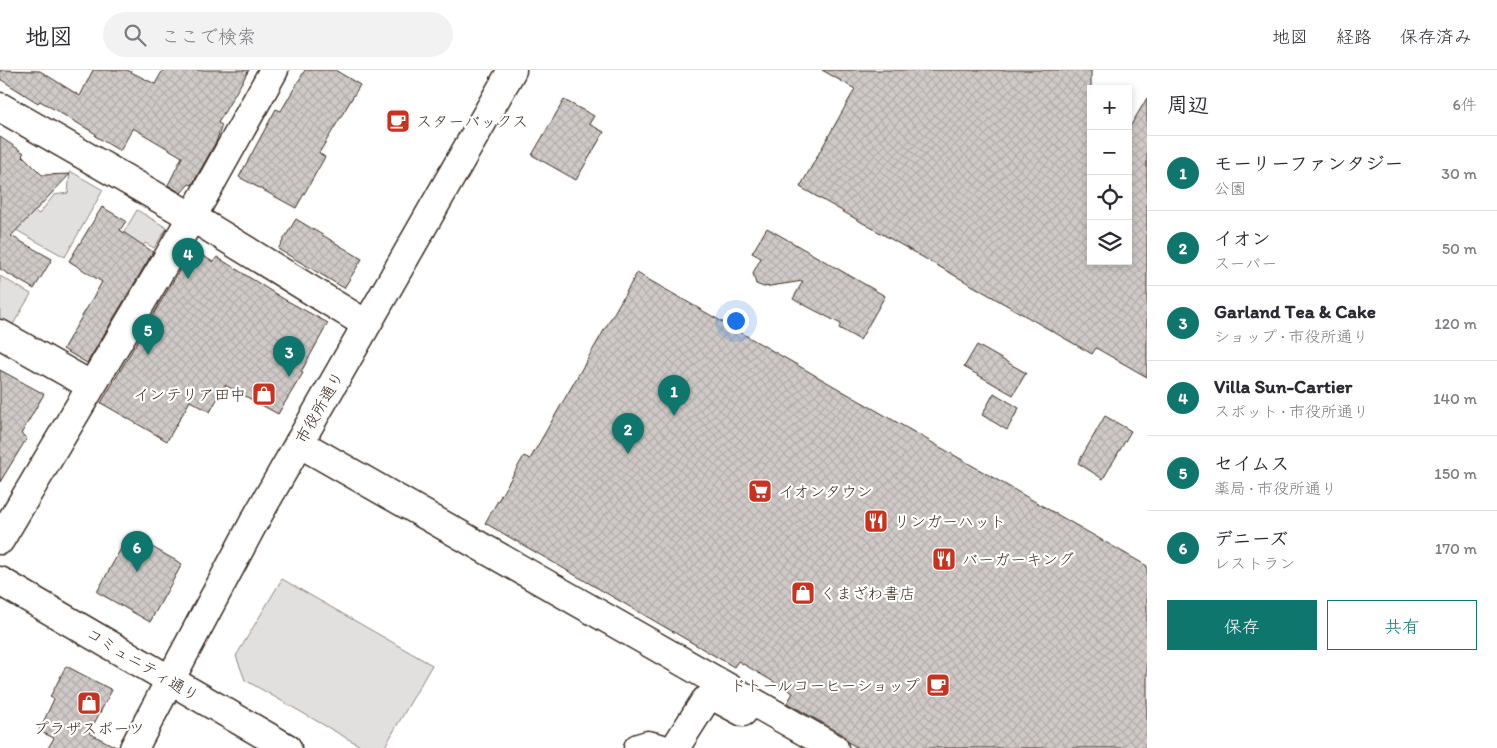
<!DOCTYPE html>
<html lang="ja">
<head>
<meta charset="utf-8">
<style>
	body { margin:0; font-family:Itim,"Klee One",sans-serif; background:#f2f2f3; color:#2b2b33 }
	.controls { position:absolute; right:15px; top:15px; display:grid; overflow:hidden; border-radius:0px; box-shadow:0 2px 8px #0003 }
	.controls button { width:45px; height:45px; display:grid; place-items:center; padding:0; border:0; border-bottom:1px solid #e1e1e2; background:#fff; color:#2b2b33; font:25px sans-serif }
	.you { position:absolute; left:735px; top:250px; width:18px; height:18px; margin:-12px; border:4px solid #fff; border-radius:50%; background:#1a73e8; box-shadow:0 0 0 8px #1a73e833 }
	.badge { display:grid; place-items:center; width:32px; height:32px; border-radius:50%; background:#0f766e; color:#fff; font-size:16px; font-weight:700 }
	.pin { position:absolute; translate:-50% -41px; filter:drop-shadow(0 1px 2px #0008) }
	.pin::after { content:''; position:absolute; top:26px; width:18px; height:15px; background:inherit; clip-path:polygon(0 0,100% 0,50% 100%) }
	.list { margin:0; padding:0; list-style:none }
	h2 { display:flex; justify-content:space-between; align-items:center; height:65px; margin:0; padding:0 20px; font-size:21px }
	h2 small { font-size:16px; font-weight:400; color:#7c7c81 }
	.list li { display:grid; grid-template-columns:32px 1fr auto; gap:15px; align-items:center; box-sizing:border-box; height:75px; padding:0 20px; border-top:1px solid #e1e1e2 }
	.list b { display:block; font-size:19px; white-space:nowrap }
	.list p { margin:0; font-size:16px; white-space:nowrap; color:#7c7c81 }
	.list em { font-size:16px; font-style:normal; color:#7c7c81 }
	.actions { display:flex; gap:10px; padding:15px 20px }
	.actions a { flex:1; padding:11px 0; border:1px solid #0f766e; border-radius:0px; text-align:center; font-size:18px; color:#0f766e }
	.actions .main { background:#0f766e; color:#fff }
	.icon { flex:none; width:28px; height:28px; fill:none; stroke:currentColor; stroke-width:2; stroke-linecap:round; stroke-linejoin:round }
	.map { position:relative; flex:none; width:1147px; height:678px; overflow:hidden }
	header { display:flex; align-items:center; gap:30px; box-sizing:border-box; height:70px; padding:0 25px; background:#fff; border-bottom:1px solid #e1e1e2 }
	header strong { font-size:24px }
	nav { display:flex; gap:28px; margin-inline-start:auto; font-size:18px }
	.search { width:350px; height:45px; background:#f2f2f3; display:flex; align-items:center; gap:12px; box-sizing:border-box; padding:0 18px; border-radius:28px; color:#7c7c81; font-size:19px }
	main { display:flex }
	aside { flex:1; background:#fff }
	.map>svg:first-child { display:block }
</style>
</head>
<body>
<header>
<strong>地図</strong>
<div class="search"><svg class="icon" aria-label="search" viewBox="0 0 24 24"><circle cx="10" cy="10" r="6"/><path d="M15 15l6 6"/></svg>ここで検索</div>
<nav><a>地図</a><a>経路</a><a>保存済み</a></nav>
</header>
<main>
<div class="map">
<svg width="1147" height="678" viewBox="0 0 1147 678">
	<defs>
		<pattern id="building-cross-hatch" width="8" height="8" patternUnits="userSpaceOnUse" patternTransform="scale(1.25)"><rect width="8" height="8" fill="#cfcac7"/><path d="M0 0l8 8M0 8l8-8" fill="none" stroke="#b3aeaa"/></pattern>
	</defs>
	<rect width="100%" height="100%" fill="#fff"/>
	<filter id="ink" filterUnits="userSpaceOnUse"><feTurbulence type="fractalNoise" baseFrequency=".02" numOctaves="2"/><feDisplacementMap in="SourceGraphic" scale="10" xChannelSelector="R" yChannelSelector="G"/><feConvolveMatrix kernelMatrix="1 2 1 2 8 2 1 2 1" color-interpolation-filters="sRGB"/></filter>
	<g filter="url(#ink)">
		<g fill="#e2e0de" stroke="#8e857e">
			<polygon points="70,101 103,120 65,187 5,154 31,139 39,144 54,125 68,123"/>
			<polygon points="137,140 167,158 154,178 145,173 142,177 121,167"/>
			<polygon points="0,206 31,224 12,256 0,249"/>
			<polygon points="282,509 432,595 384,678 364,678 245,610 236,586"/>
		</g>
		<g fill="url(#building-cross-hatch)" stroke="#3b2a1e">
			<polygon points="0,0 40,1 80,26 93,0 127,0 155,14 163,0 249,0 218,53 222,55 216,72 192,115 189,114 181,123 168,115 182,87 133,58 120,81 95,66 96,64 40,31 38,33 0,9"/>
			<polygon points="305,0 335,0 360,15 319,83 325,87 296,138 239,107 276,39 281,41"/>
			<polygon points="822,0 1091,0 1091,191 1128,191 1128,60 1147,28 1147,307 1096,278 1092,284 800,117 855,19"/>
			<polygon points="564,30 594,46 589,54 604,62 576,110 532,85"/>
			<polygon points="0,67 24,83 22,85 42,105 70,104 11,166 52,189 34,219 0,199"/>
			<polygon points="102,137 126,151 120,160 153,182 87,293 63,279 102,212 69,191"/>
			<polygon points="296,149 362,189 344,218 278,179"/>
			<polygon points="767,158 885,226 860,270 839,258 841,254 793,229 803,211 764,217 756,214 753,203 761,188 752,183"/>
			<polygon points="192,179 213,192 217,187 282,228 328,253 301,302 303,303 278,344 225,315 210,342 190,331 167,371 101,333"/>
			<polygon points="637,203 1147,496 1147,678 858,678 848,672 842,664 787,633 793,623 738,591 734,597 485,453 524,386 530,389"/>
			<polygon points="977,275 1026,303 1013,325 964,297"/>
			<polygon points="0,300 44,324 21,364 27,368 0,412"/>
			<polygon points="994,323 1019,338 1007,360 982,345"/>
			<polygon points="1105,346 1131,361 1103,409 1078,393"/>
			<polygon points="129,464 182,494 150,552 97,522"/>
			<polygon points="66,596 112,620 89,663 118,678 48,678 54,668 39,661 54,629 50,627"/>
		</g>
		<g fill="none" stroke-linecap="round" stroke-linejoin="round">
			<g stroke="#3b2a1e" stroke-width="31">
				<g id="minor">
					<polyline points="0,37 192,147 366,254"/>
					<polyline points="0,264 90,315"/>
					<polyline points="299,373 834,678"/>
					<polyline points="0,470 192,147 274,0"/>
					<polyline points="0,511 287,678"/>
					<polyline points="638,678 648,675 660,678"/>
					<polyline points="675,678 705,631 715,627 743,642"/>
				</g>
			</g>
			<g stroke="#3b2a1e" stroke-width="31">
				<polyline id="major" points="134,678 254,452 512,0"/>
			</g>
			<use href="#minor" stroke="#fff" stroke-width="28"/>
			<use href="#major" stroke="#fff" stroke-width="28"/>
		</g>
	</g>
	<defs>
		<g id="cafe-square" transform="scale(1.25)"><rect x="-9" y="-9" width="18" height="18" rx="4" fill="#c8321e" stroke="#fff"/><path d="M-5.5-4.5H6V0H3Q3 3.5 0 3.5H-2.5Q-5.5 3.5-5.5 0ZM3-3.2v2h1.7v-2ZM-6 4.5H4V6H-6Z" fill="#fff"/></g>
		<g id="shop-square" transform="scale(1.25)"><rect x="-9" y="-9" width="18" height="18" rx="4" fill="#c8321e" stroke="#fff"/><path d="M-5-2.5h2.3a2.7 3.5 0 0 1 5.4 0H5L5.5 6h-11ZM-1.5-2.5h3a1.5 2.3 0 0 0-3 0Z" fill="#fff"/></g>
		<g id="supermarket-square" transform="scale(1.25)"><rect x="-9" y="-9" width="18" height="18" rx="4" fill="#c8321e" stroke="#fff"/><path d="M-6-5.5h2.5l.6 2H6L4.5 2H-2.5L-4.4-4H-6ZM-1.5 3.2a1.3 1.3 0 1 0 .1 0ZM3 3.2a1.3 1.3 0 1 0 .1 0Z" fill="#fff"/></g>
		<g id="restaurant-square" transform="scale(1.25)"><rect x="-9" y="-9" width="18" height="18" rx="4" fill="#c8321e" stroke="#fff"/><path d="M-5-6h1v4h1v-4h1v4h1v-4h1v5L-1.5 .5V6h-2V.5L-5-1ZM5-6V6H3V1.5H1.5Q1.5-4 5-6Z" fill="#fff"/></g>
	</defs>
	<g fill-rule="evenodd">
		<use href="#cafe-square" x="398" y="51"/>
		<use href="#shop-square" x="264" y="324"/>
		<use href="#supermarket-square" x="760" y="421"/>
		<use href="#restaurant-square" x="876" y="451"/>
		<use href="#restaurant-square" x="944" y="489"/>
		<use href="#shop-square" x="803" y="523"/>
		<use href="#cafe-square" x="938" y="615"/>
		<use href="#shop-square" x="89" y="633"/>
	</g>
	<g text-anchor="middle" stroke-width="4.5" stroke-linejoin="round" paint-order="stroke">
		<g font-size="16" fill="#3b2a1e" stroke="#fff" text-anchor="start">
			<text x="416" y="57">スターバックス</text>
			<text x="246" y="330" text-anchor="end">インテリア田中</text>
			<text x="778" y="427">イオンタウン</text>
			<text x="894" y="457">リンガーハット</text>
			<text x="962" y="495">バーガーキング</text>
			<text x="820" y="529">くまざわ書店</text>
			<text x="920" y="621" text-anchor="end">ドトールコーヒーショップ</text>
			<text x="89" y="664" text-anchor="middle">プラザスポーツ</text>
		</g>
		<g font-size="16" fill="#3b2a1e" stroke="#fff">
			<text transform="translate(319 337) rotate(-60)" y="6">市役所通り</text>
			<text transform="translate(143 594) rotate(31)" y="6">コミュニティ通り</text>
		</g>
	</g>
</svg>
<div class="controls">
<button>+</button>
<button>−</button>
<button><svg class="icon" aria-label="locate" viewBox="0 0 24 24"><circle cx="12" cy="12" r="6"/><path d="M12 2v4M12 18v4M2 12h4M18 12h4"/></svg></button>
<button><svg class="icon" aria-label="layers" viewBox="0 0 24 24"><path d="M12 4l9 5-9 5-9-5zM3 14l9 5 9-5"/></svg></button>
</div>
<div class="you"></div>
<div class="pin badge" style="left:674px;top:346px">1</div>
<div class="pin badge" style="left:628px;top:384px">2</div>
<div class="pin badge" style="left:289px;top:307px">3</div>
<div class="pin badge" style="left:188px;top:209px">4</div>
<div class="pin badge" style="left:148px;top:285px">5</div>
<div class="pin badge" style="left:137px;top:502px">6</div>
</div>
<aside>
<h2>周辺<small>6件</small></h2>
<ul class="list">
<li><span class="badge">1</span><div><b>モーリーファンタジー</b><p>公園</p></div><em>30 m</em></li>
<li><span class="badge">2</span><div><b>イオン</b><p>スーパー</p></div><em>50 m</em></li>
<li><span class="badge">3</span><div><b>Garland Tea &amp; Cake</b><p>ショップ · 市役所通り</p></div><em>120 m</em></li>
<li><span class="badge">4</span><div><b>Villa Sun-Cartier</b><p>スポット · 市役所通り</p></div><em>140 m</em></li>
<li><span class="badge">5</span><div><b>セイムス</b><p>薬局 · 市役所通り</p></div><em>150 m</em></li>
<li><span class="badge">6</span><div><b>デニーズ</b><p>レストラン</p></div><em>170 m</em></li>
</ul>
<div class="actions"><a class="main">保存</a><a>共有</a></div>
</aside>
</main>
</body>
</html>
